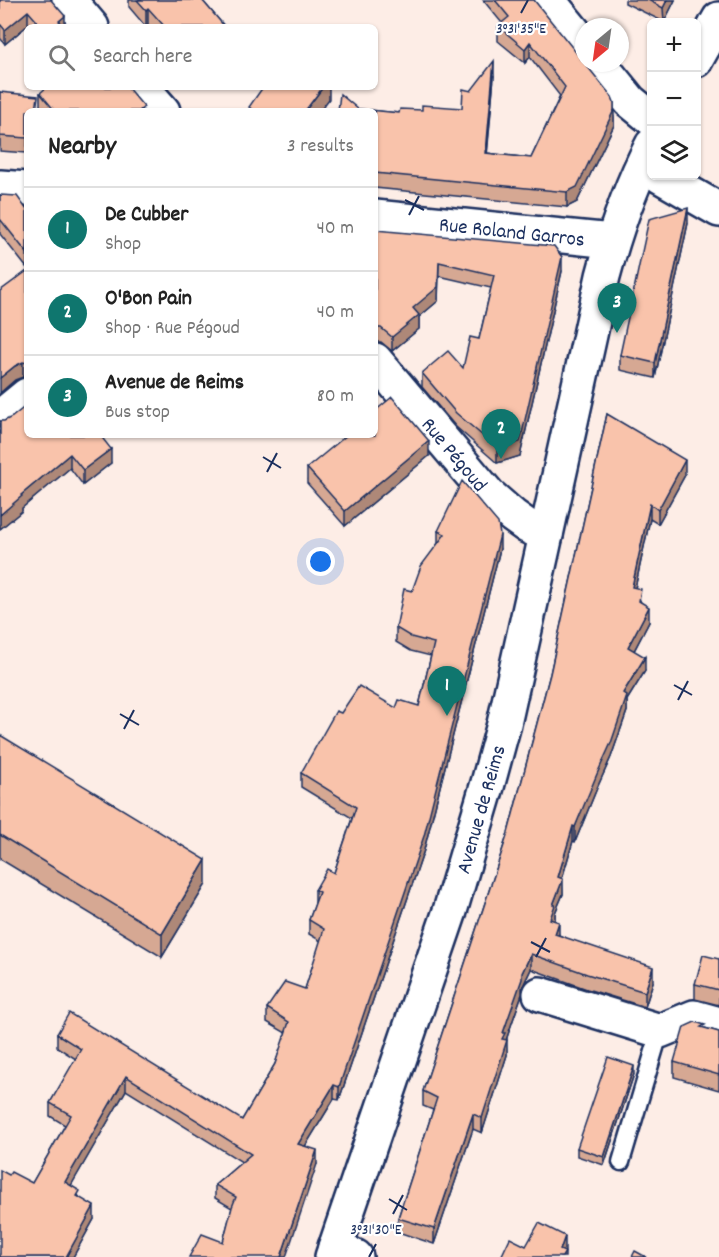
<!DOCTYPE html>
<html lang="en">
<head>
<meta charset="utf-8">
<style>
	body { margin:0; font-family:Dekko,sans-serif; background:#f2f2f2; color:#222 }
	.controls { position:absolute; right:18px; top:18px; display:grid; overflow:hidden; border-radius:9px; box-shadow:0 2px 4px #0004 }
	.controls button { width:54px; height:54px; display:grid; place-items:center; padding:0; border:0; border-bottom:2px solid #e0e0e0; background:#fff; color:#222; font:30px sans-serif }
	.compass { position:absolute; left:575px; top:18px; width:54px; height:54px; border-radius:50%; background:#fff; box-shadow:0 2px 4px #0004; rotate:209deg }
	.you { position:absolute; left:321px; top:562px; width:21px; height:21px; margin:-15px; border:4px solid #fff; border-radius:50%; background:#1a73e8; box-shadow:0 0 0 9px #1a73e833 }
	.badge { display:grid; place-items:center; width:39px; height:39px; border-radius:50%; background:#0f766e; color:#fff; font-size:20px; font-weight:700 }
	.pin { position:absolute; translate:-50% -50px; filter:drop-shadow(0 2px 3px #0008) }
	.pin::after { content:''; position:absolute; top:32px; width:21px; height:18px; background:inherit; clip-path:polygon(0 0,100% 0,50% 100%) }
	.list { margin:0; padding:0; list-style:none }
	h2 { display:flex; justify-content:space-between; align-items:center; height:78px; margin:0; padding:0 24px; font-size:26px }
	h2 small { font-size:20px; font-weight:400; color:#767676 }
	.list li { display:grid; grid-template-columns:39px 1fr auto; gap:18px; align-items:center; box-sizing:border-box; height:84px; padding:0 24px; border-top:2px solid #e0e0e0 }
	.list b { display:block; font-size:22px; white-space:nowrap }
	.list p { margin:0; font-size:20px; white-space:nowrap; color:#767676 }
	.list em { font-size:20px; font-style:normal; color:#767676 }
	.icon { flex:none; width:33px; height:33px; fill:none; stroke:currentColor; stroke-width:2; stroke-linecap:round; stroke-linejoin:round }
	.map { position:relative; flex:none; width:719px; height:1257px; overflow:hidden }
	.search { position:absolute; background:#fff; box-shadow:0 2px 4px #0004; left:24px; top:24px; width:354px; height:66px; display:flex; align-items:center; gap:15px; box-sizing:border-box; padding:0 21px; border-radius:9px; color:#767676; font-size:22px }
	.panel { position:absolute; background:#fff; box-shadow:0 2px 4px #0004; left:24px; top:108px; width:354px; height:330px; border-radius:9px }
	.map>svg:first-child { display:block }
</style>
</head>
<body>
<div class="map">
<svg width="719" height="1257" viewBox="0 0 719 1257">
	<rect width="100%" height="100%" fill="#fdede6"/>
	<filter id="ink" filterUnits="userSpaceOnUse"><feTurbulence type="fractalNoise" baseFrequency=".0167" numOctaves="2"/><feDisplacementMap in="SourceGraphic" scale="12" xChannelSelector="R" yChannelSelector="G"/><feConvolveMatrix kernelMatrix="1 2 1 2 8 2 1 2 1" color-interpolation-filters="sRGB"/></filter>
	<g filter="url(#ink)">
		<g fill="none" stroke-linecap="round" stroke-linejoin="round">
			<g stroke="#1b2f5e" stroke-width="21">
				<polyline id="lane" points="621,1162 660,1031"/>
			</g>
			<g stroke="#1b2f5e" stroke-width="38">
				<g id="street">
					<polyline points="69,0 92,27"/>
					<polyline points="548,0 584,44"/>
					<polyline points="599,63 630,101 652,119"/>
					<polyline points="142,87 163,111"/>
					<polyline points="660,176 719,210"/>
					<polyline points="0,187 27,189"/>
					<polyline points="375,217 612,241"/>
					<polyline points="375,360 489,495 513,516 527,526 546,535"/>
					<polyline points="0,417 27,395"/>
					<polyline points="540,994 660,1031 694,1017 719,1024"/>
					<polyline points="335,1247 356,1257"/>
				</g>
			</g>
			<g stroke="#1b2f5e" stroke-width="38">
				<g id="secondary">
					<polyline points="696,60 719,19"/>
					<path d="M332 1257 450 911 488 783 504 724 546 535 603 276C615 231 630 187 652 145"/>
				</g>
			</g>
			<use href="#lane" stroke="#fff" stroke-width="16"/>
			<use href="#street" stroke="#fff" stroke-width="33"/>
			<use href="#secondary" stroke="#fff" stroke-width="33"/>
		</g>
		<g fill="#d6a893" stroke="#1b2f5e" stroke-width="1.5">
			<polygon points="0,0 65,26 66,27 30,27 28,25 5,44 0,38"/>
			<polygon points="129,0 202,0 225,27 150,27 148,25 146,27 129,7"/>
			<polygon points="483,0 534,0 614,117 614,125 577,202 567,207 375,188 375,111 358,109 399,113 462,108 471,91 494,76 487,153 531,158 560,96 530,57 525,63 498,41 498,26 502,23"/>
			<polygon points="625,0 675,0 664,22 625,3"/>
			<polygon points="0,92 27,111 27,153 0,151"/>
			<polygon points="40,93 144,111 43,111 40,107"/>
			<polygon points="0,195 27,210 27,268 0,234"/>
			<polygon points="688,223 655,378 620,370 620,355"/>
			<polygon points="375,230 562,271 520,456 497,463 456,427 422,387 422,373 463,368 479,339 491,288 439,276 438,301 419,317 419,329 392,351 381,342 375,342"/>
			<polygon points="27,271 27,377 23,377 15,380"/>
			<polygon points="607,414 685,475 658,524 650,519 635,588 649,622 634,651 645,671 627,700 627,711 611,757 597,788 575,842 573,841 562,879 563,894 555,913 555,921 559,935 653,982 645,1007 587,989 531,969 522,988 522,994 506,1040 507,1055 482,1133 473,1129 434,1244 398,1232 398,1218 433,1110 423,1106 423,1091 508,833 550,674"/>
			<polygon points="0,421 105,435 102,437 111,463 83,485 70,468 22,508 22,511 0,529"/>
			<polygon points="429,456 345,526 307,483 307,468"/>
			<polygon points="438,531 500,549 424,850 339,1100 334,1099 305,1146 317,1164 223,1242 232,1208 215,1198 215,1185 242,1162 126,1090 71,1185 80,1198 94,1219 73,1257 0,1257 9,1175 32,1183 65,1125 50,1116 50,1103 76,1059 57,1047 57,1034 242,1120 275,1064 286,1033 267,1022 267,1008 305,989 321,941 309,934 309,920 315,904 315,890 334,873 352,818 301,787 301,773 341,713 419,706 431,656 411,651 396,642 396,628 412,591 438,543"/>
			<polygon points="0,735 206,884 162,957 0,859"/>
			<polygon points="719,959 719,1005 695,999 695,984"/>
			<polygon points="705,1028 719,1032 719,1090 674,1077 674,1062"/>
			<polygon points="634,1074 604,1165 577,1156 577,1148"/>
		</g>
		<g fill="#ae8878" stroke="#1b2f5e" stroke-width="1.5">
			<polygon points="667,0 675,0 664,22 663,8"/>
			<polygon points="148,8 148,25 146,27 146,10"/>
			<polygon points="28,11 28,25 5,44 5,30"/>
			<polygon points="65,16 65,27 59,21"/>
			<polygon points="530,42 530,57 525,63 525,49"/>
			<polygon points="494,61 494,76 486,168 486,153"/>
			<polygon points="323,87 329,87 329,99 320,111 305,111"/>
			<polygon points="614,102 614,125 577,202 567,207 567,192"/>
			<polygon points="688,208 688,223 655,378 655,363"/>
			<polygon points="562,257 562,271 520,456 497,463 497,448"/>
			<polygon points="439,262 438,301 419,317 419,329 392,351 392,337 413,308"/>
			<polygon points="23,362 23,377 15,380 0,393 0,378 15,366"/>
			<polygon points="429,441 429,456 345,526 345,511"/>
			<polygon points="111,449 111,463 83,485 83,470"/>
			<polygon points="70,454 70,468 22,508 22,511 0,529 0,515 21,495"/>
			<polygon points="685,460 685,475 658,524 658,510"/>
			<polygon points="650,504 650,519 632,602 632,587"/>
			<polygon points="500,535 500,549 424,850 339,1100 339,1087"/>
			<polygon points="649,607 649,622 628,662 628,647"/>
			<polygon points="645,657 645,671 627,700 627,711 611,757 597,788 575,842 575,827 623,693"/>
			<polygon points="573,826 573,841 558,892 558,877"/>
			<polygon points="206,860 206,884 162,957 162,934"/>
			<polygon points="563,879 563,894 555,913 555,920 550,934 550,919 553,905"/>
			<polygon points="559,922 559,937 555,934"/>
			<polygon points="531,954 531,969 522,988 522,994 505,1043 507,1040 507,1055 482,1133 482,1118 503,1033 522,973"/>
			<polygon points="653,967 653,982 645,1007 645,992"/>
			<polygon points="634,1066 634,1074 604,1165 604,1157"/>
			<polygon points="126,1076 126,1090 65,1196 65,1182"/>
			<polygon points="334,1085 334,1099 298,1158 298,1144"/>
			<polygon points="473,1114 473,1129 434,1244 434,1229"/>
			<polygon points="317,1150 317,1164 286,1257 281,1257"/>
			<polygon points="94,1206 94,1219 73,1257 66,1257"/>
			<polygon points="565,1236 565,1251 564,1254 565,1252 565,1257 560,1257 560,1250"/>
		</g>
		<g fill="#f9c3ab" stroke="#1b2f5e" stroke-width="1.5">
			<polygon points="0,0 51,0 65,16 59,21 66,27 42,27 28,11 5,30 0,24"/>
			<polygon points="137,0 202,0 225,27 165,27 148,8 146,10"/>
			<polygon points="495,0 534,0 612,97 614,102 614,110 577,187 567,192 375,173 375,111 338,111 340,94 358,109 370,110 399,113 400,109 422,110 422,105 462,108 463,89 471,91 494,61 486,153 531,158 565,87 530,42 525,49 498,26 509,17"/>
			<polygon points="648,0 667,0 663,8"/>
			<polygon points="47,87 127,87 144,107 139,111 55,111 40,93"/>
			<polygon points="263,87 323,87 305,111 254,111 249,107"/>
			<polygon points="0,92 38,96 36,111 27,111 27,138 0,136"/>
			<polygon points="0,195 17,196 27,210 27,253 0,219"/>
			<polygon points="688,208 655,363 620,355 649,219"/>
			<polygon points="375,230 554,246 562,257 520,442 497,448 456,413 422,373 448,351 463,368 470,337 479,339 494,275 439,262 438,287 413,308 419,315 392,337 381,328 375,328"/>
			<polygon points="27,271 27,363 23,362 15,366 0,378 0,291"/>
			<polygon points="392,397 429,441 345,511 307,468 347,435 375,435 375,411"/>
			<polygon points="27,405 27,435 100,435 111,449 83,470 70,454 21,495 22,496 0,515 0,421 4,421 12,417"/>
			<polygon points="607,414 685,460 658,510 650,504 632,587 641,589 639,601 649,607 628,647 645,657 623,693 627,696 611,743 597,774 575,827 573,826 558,877 563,879 553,905 555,905 550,919 559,922 555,934 653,967 645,992 587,974 531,954 522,973 522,979 503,1033 505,1033 502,1039 507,1040 482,1118 473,1114 434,1229 398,1218 437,1098 423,1091 508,833 550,674"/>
			<polygon points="462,481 498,523 500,535 424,836 339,1087 334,1085 298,1144 317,1150 281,1257 189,1257 202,1234 223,1242 232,1207 236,1197 215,1185 251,1154 126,1076 65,1182 80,1191 77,1196 94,1206 66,1257 0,1257 0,1170 9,1175 11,1172 32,1183 71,1115 50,1103 81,1049 57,1034 69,1013 242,1120 275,1064 289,1022 267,1008 285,982 305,989 324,929 309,920 319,892 315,890 327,869 334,873 356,807 301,773 336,711 341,713 359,686 396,708 399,700 419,706 434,643 411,637 396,628 404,589 412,591 421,566 445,534 438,531"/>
			<polygon points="0,735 206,860 162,934 0,835"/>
			<polygon points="703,955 719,959 719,990 695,984"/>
			<polygon points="695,1022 705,1025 701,1027 719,1032 719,1075 674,1062 684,1027"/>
			<polygon points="608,1057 634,1066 604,1157 577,1148"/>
			<polygon points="539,1223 565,1236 560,1250 565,1252 562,1257 501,1257 510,1238 526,1246"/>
			<polygon points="635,1251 646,1257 632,1257"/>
		</g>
	</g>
	<path fill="none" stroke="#1b2f5e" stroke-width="2" d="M521 13 528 0M405 200 424 210M409 215 419 196M263 457 281 468M267 472 277 453M674 685 692 695M678 700 688 681M120 714 139 725M124 729 134 710M531 942 550 952M536 957 546 938M389 1199 407 1210M393 1214 403 1195M369 1257 376 1244"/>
	<g text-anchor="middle" stroke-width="4.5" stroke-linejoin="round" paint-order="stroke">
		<g font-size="21" fill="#1b2f5e" stroke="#fff">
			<text transform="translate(512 231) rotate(6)" y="7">Rue Roland Garros</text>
			<text transform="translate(455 454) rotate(50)" y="7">Rue Pégoud</text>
			<text transform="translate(480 809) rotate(-74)" y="7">Avenue de Reims</text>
		</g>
	</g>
	<g font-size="15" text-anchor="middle" fill="#1b2f5e" stroke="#fff" stroke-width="4.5" stroke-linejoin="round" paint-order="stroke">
		<text x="521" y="33">3°31'35"E</text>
		<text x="376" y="1234">3°31'30"E</text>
	</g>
</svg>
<div class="controls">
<button>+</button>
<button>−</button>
<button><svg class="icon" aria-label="layers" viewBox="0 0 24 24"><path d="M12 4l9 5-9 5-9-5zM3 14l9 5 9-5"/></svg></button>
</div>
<svg class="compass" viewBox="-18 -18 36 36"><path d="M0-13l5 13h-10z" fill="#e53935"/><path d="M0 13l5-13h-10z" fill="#767676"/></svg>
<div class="you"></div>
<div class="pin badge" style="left:447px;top:716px">1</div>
<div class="pin badge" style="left:501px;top:459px">2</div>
<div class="pin badge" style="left:617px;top:333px">3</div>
<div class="search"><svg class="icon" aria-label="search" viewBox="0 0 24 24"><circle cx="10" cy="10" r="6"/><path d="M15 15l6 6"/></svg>Search here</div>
<section class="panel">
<h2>Nearby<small>3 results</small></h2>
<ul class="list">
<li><span class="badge">1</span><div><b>De Cubber</b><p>Shop</p></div><em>40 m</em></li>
<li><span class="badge">2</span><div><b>O'Bon Pain</b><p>Shop · Rue Pégoud</p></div><em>40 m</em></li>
<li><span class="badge">3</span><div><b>Avenue de Reims</b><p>Bus stop</p></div><em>80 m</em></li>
</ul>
</section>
</div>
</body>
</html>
